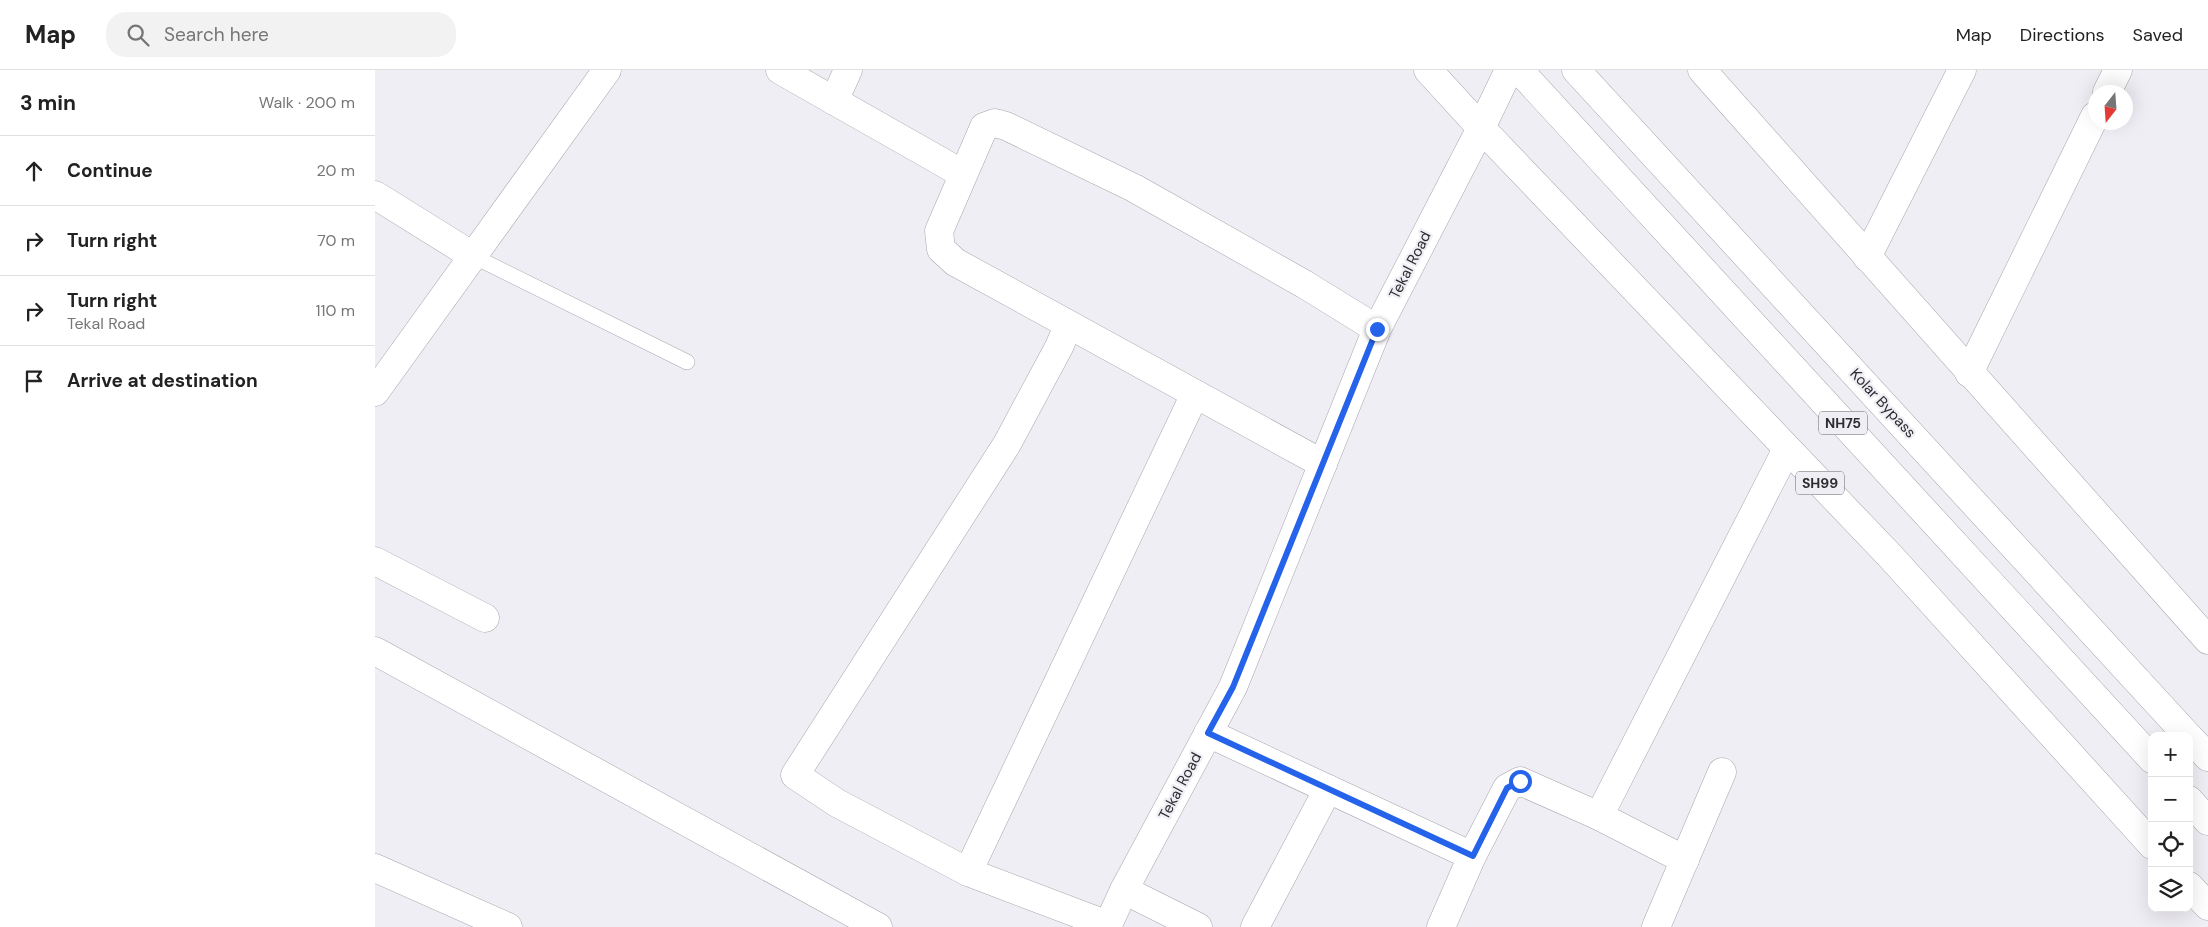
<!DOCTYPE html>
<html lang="en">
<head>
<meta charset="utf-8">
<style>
	body { margin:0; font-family:"DM Sans",sans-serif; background:#f2f2f2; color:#222 }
	.controls { position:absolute; right:15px; bottom:15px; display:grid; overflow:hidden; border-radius:10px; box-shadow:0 5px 20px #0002 }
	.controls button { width:45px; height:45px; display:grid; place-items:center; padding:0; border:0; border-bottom:1px solid #e0e0e0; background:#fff; color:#222; font:25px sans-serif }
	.compass { position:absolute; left:1713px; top:15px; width:45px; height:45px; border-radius:50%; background:#fff; box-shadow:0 5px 20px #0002; rotate:197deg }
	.stop { position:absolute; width:15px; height:15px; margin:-11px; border:4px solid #2563eb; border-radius:50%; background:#fff }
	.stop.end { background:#2563eb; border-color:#fff; box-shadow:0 1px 5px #0008 }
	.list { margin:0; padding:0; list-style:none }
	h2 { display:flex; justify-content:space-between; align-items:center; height:65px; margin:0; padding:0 20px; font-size:21px }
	h2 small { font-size:16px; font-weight:400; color:#767676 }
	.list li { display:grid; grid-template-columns:32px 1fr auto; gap:15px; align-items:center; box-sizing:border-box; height:70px; padding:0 20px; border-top:1px solid #e0e0e0 }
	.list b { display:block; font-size:19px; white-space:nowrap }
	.list p { margin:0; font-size:16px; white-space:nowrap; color:#767676 }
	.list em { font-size:16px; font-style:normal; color:#767676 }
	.icon { flex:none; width:28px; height:28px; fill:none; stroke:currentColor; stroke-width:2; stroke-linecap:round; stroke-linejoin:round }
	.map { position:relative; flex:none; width:1833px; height:857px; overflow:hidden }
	header { display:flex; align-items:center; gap:30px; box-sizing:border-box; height:70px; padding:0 25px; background:#fff; border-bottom:1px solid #e0e0e0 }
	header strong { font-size:24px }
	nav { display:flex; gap:28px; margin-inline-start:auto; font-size:18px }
	.search { width:350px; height:45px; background:#f2f2f2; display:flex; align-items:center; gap:12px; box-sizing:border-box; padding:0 18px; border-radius:20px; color:#767676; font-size:19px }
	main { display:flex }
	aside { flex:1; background:#fff }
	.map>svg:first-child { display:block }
</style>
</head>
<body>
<header>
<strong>Map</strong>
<div class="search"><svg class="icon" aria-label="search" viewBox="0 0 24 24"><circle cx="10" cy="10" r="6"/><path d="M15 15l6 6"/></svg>Search here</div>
<nav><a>Map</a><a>Directions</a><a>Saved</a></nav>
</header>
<main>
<aside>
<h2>3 min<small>Walk · 200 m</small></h2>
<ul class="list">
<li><svg class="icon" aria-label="ahead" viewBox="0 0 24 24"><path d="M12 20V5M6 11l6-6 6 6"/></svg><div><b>Continue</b></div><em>20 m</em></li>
<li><svg class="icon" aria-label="right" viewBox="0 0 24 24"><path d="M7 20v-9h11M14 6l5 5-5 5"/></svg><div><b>Turn right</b></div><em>70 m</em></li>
<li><svg class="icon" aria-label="right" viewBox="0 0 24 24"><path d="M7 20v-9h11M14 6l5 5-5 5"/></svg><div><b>Turn right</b><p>Tekal Road</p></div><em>110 m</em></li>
<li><svg class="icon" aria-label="arrive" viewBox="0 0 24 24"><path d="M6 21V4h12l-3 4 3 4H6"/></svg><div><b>Arrive at destination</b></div></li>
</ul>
</aside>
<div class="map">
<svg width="1833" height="857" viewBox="0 0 1833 857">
	<rect width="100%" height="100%" fill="#f0eef5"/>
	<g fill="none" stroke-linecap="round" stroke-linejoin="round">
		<g stroke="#a7a5ac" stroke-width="16">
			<polyline id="service" points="98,186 312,292"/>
		</g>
		<g stroke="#a7a5ac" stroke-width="29">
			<g id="minor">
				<polyline points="405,0 588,104"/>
				<polyline points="1732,22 1743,0"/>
				<polyline points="459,31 473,0"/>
				<polyline points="0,125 98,186"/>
				<polyline points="1492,187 1587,0"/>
				<polyline points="693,256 684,277 632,374 420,705 462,733 593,802 733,855"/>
				<polyline points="1594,303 1720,46"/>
				<polyline points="0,322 232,0"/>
				<polyline points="948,394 580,192 566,179 564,161 609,57 620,53 631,56 759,118 929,214 1002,259"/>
				<polyline points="0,491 110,548"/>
				<polyline points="0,581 503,857"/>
				<polyline points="833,663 1097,786"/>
				<polyline points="1224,746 1412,379"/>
				<polyline points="0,798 133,857"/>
				<polyline points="593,802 820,324"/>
				<polyline points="749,820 823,857"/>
				<polyline points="880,857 953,719"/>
				<polyline points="1066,857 1097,786 1132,718 1145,711 1224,746 1310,790"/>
				<polyline points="1281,857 1347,702"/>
			</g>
		</g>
		<g stroke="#a7a5ac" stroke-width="29">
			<polyline id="tertiary" points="1053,0 1106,58"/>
		</g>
		<g stroke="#a7a5ac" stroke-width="29">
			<polyline id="secondary" points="732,857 749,820 858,617 1002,259 1106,58"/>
		</g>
		<g stroke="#a7a5ac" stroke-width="29">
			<g id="primary">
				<polyline points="1134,0 1106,58 1516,487 1777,775"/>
				<polyline points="1327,0 1833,570"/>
				<polyline points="1814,816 1833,836"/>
			</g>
		</g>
		<g stroke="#a7a5ac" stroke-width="29">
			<g id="trunk">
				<polyline points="1144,0 1777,689"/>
				<polyline points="1201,0 1813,666"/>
				<polyline points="1814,667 1833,687"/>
				<polyline points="1814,730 1833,751"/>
			</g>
		</g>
		<use href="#service" stroke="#fff" stroke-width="15"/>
		<use href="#minor" stroke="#fff" stroke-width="28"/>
		<use href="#tertiary" stroke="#fff" stroke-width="28"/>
		<use href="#secondary" stroke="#fff" stroke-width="28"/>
		<use href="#primary" stroke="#fff" stroke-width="28"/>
		<use href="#trunk" stroke="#fff" stroke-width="28"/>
	</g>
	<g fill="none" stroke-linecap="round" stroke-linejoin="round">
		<polyline stroke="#2563eb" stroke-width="6" points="1002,259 858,617 833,663 1098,786 1132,718 1145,711"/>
	</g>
	<g text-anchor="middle" stroke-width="4.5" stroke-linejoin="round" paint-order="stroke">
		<g fill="#f0eef5" stroke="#68666a" stroke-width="1">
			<rect x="1444" y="341.5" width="48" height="23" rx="4"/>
			<rect x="1421" y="401.5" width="48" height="23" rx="4"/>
		</g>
		<g font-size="14" font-weight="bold" fill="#2d2c2f">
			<text x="1468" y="358">NH75</text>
			<text x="1445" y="418">SH99</text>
		</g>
		<g font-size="15" fill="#2d2c2f" stroke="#f0eef5">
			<text transform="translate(1035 195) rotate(-63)" y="5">Tekal Road</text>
			<text transform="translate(1508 333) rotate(47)" y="5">Kolar Bypass</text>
			<text transform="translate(805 716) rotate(-62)" y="5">Tekal Road</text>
		</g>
	</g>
</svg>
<div class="controls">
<button>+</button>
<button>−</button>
<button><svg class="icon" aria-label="locate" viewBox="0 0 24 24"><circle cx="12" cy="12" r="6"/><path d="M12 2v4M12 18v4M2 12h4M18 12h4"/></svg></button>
<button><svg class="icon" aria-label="layers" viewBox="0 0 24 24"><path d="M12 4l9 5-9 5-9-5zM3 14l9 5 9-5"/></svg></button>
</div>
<svg class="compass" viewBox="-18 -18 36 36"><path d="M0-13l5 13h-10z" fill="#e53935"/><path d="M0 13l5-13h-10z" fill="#767676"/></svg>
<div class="stop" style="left:1145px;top:711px"></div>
<div class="stop end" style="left:1002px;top:259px"></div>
</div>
</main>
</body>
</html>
